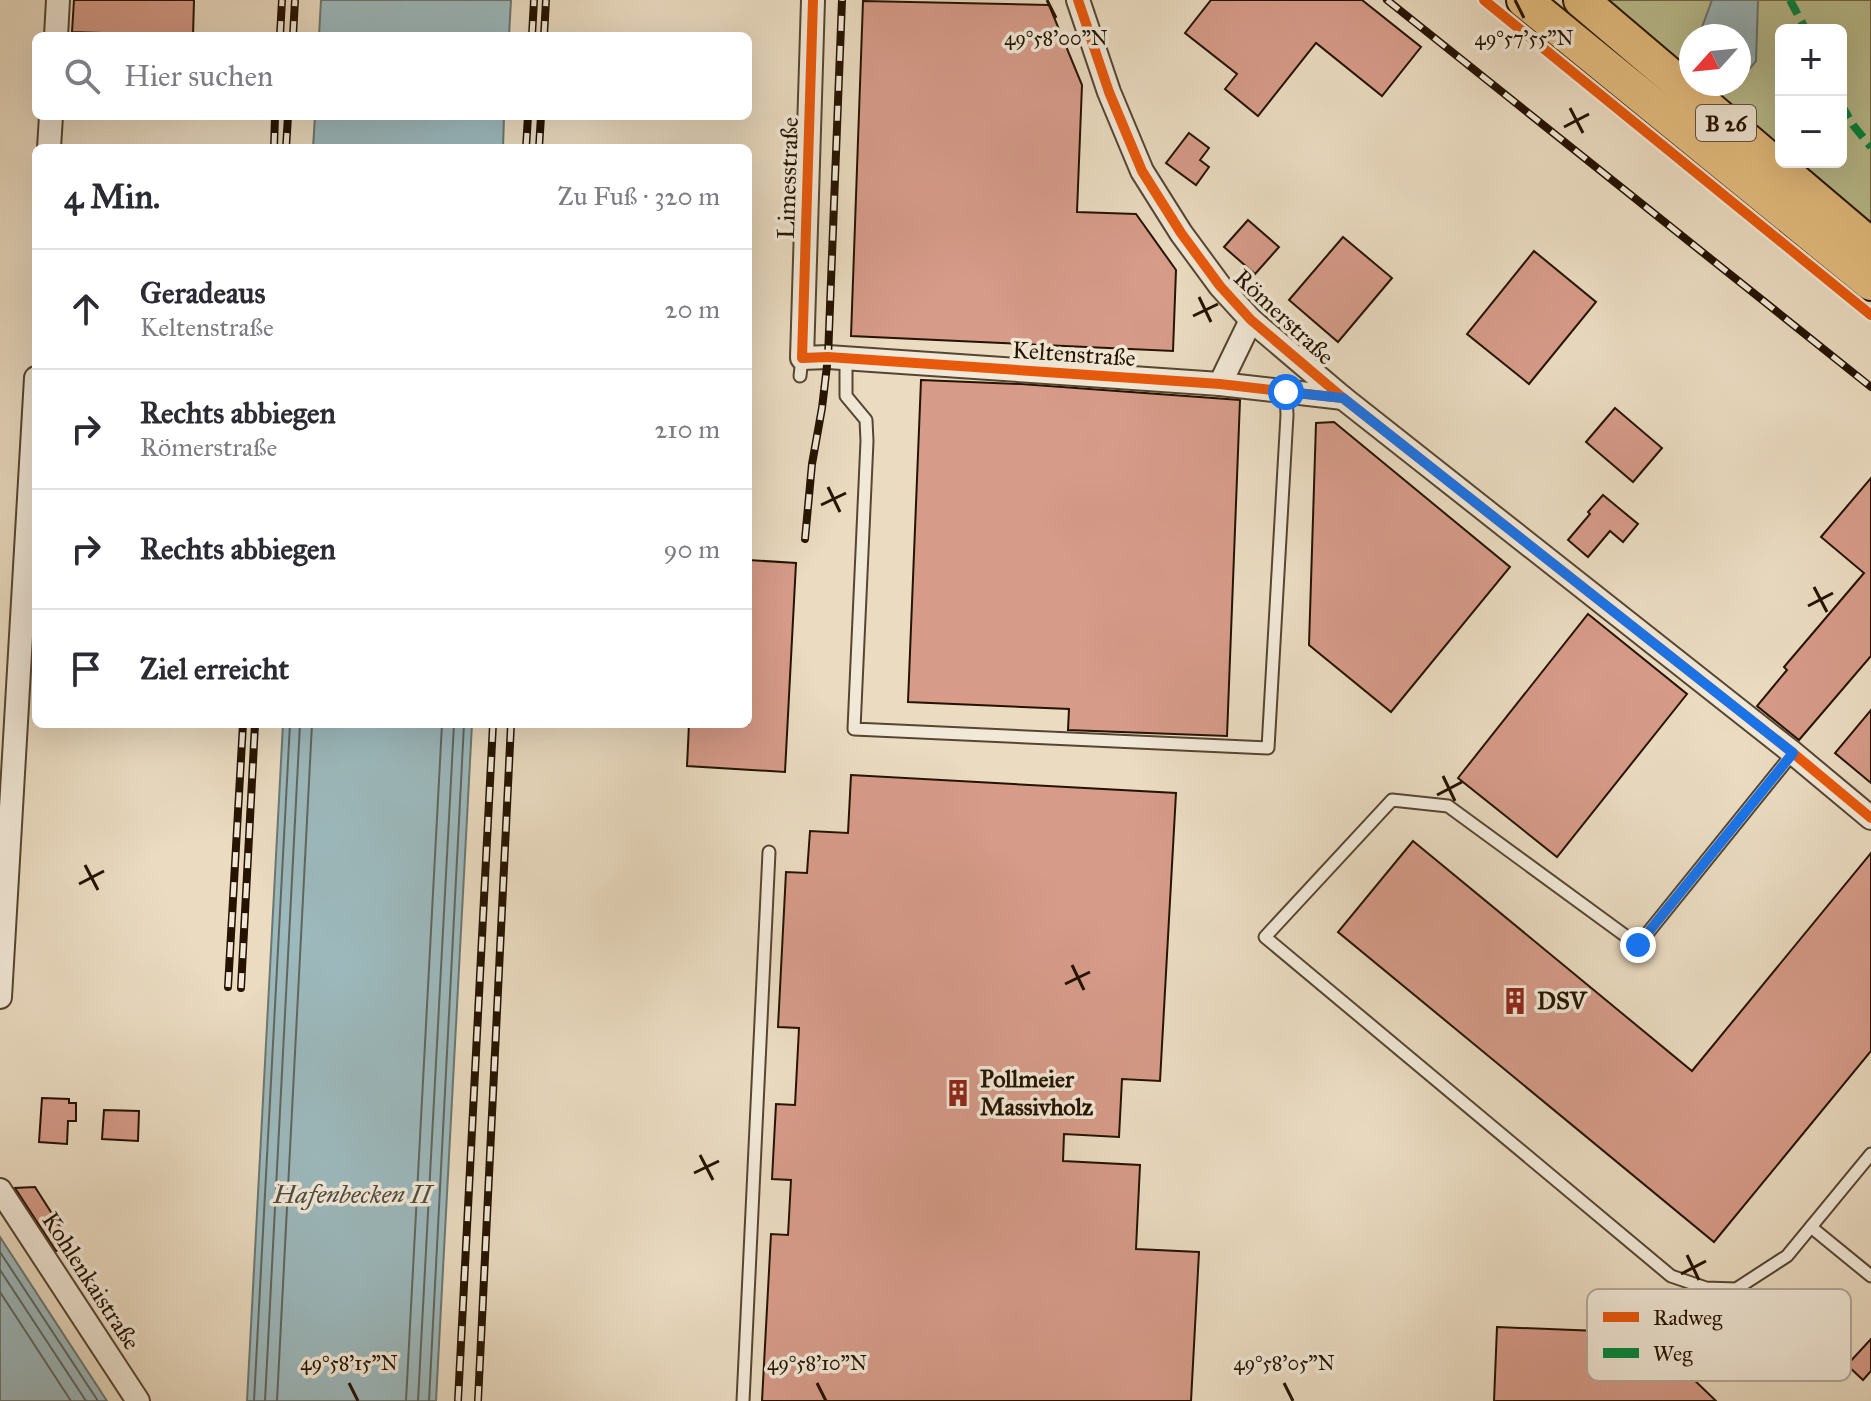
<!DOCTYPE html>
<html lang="de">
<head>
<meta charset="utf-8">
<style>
	body { margin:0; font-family:"IM FELL Great Primer",serif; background:#f7f7f7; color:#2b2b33 }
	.controls { position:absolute; right:24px; top:24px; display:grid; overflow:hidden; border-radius:12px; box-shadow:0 8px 32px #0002 }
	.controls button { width:72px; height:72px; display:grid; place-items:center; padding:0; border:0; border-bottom:2px solid #e1e1e2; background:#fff; color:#2b2b33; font:40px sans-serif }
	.compass { position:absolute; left:1679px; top:24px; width:72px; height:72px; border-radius:50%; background:#fff; box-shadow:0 8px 32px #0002; rotate:243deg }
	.stop { position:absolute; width:24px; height:24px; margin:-18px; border:6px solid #1a73e8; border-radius:50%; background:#fff }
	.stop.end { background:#1a73e8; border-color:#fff; box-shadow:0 2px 8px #0008 }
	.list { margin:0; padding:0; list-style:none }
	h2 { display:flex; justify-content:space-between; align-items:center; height:104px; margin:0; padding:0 32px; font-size:34px }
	h2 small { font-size:26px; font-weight:400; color:#7c7c81 }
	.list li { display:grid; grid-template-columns:52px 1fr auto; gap:24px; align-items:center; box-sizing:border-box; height:120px; padding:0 32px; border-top:2px solid #e1e1e2 }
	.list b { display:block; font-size:30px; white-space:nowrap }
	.list p { margin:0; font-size:26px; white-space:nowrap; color:#7c7c81 }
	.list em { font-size:26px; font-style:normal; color:#7c7c81 }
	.icon { flex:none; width:44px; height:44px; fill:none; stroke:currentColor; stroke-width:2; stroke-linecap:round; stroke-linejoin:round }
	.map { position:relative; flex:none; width:1871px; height:1401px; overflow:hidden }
	.search { position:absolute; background:#fff; box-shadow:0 8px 32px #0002; left:32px; top:32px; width:720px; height:88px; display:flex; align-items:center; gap:20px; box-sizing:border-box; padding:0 28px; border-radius:12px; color:#7c7c81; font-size:30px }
	.panel { position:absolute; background:#fff; box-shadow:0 8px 32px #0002; left:32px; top:144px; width:720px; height:584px; border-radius:12px }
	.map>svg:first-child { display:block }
</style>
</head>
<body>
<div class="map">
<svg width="1871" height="1401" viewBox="0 0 1871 1401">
	<rect width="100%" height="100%" fill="#eadbc1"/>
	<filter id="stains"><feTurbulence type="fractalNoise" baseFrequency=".0025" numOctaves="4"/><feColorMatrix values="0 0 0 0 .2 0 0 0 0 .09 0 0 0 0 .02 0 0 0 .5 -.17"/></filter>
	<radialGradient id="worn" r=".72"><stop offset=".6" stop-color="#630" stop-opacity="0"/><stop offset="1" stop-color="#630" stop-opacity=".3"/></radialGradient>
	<path fill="#bbbf90" stroke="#706948" stroke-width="2" fill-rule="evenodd" d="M1591 0H1871V237L1770 155ZM1781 30H1841V162H1781ZM1691 36H1739V84H1691Z"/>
	<g fill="#9cb9bd" stroke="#6c7771" stroke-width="2">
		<polygon points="321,0 511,0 509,36 319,36"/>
		<polygon points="1712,0 1758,0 1756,61 1741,79 1739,78 1739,36 1703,36 1701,30"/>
		<polygon points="315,116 504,116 503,148 313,148"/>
		<polygon points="283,724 472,724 436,1401 247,1401"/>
		<polygon points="0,1237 107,1401 0,1401"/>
	</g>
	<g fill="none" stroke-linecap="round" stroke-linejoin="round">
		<g stroke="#60665e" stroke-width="2">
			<polyline points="0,1252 98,1401"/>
			<polyline points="0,1270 86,1401"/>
			<polyline points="0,1292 71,1401"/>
			<polyline points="254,1401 290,724"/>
			<polyline points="265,1401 300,724"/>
			<polyline points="277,1401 312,724"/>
			<polyline points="406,1401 442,724"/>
			<polyline points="418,1401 454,724"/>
			<polyline points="429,1401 464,724"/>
		</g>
	</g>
	<g fill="#d69b89" stroke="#251300" stroke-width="2">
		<polygon points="74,0 194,0 193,36 72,32"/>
		<polygon points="1211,0 1362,0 1421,47 1382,96 1316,43 1258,116 1225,89 1237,74 1185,33"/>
		<polygon points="863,1 1049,5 1082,85 1077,212 1136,214 1176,270 1173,351 851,336"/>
		<polygon points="1189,133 1209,148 1200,160 1209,167 1196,185 1166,163"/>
		<polygon points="1248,220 1279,247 1255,274 1224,247"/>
		<polygon points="1343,237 1392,278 1338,342 1289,300"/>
		<polygon points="1534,251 1596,302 1529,384 1467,334"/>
		<polygon points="921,380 1021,384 1240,400 1227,736 1068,730 1069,709 908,702"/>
		<polygon points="1615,408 1662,448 1633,482 1586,442"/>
		<polygon points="1334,422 1510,567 1391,712 1309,645 1316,423"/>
		<polygon points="1871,478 1871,656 1799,740 1757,706 1787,670 1784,667 1864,573 1821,537"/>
		<polygon points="1603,495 1638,524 1623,542 1610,531 1588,557 1568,540 1590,514 1588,512"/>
		<polygon points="748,560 796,563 785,772 687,766 689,724 748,724"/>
		<polygon points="1588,614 1687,694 1557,857 1458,778"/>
		<polygon points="1871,710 1871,783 1835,753"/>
		<polygon points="851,775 1176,793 1160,1081 1122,1079 1119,1137 1064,1134 1063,1161 1140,1165 1136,1249 1199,1252 1191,1401 762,1401 771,1234 788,1235 791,1180 772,1179 776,1104 795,1105 799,1028 778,1027 786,872 807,873 810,831 848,833"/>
		<polygon points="1413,841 1692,1071 1871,853 1871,1051 1714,1242 1338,932"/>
		<polygon points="42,1098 69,1099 69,1103 76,1103 76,1121 68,1121 67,1144 39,1142"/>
		<polygon points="104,1110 139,1111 138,1141 102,1139"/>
		<polygon points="35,1187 70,1242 56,1251 15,1188"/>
		<polygon points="1497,1327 1598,1331 1597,1356 1687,1373 1716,1401 1494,1401"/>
		<polygon points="1871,1339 1871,1371 1863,1380 1847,1365"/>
	</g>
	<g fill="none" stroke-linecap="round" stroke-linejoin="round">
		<g stroke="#564530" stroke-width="15">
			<g id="service">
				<polyline points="846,358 846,396 866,420 867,441 854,729 1268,748 1287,415 1286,392"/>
				<polyline points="800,376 802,358"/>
				<polyline points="1793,753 1638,945 1448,806 1392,800 1265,937 1671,1276 1706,1288 1736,1289 1787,1256 1871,1154"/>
				<polyline points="1811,1227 1871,1276"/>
				<polyline points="743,1401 769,852"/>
			</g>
		</g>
		<g stroke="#564530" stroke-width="26">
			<g id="minor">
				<polyline points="813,0 802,358 828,357 1220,384 1343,398"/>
				<polyline points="1078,0 1109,92 1142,171 1181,233 1220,286 1251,320 1343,398 1793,753 1871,818"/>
				<polyline points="56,36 58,0"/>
				<polyline points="49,148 51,116"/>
				<polyline points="1220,384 1251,320"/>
				<polyline points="0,997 36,378"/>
				<polyline points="0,1190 138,1401"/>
			</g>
		</g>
		<g stroke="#251300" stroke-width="38">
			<g id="primary">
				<polyline points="1524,0 1871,283"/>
				<polyline points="1581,0 1871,246"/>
			</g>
		</g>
		<use href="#service" stroke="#f1e8d7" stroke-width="11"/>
		<use href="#minor" stroke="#f1e8d7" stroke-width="22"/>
		<use href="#primary" stroke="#e5be80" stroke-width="34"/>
		<g stroke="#251300" stroke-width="8">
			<g id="rail">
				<polyline points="1387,0 1871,387"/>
				<polyline points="280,36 282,0"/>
				<polyline points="293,36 295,0"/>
				<polyline points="532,36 534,0"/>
				<polyline points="544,36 546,0"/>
				<polyline points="274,148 275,116"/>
				<polyline points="286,148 288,116"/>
				<polyline points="526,148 528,116"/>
				<polyline points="539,148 541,116"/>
				<polyline points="805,539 812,464 822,408 828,357 842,0"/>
				<polyline points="228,987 243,724"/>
				<polyline points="241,988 255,724"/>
				<polyline points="458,1401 493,724"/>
				<polyline points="478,1401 511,724"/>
			</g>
		</g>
		<use href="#rail" stroke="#f1e8d7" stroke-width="5" stroke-dasharray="15" stroke-linecap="butt"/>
		<g stroke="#00873e" stroke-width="8" stroke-dasharray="16 8" stroke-linecap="butt">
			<polyline points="1790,0 1806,30"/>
			<polyline points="1841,104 1853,125 1871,147"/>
		</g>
		<g stroke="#f1e8d7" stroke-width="15">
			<g id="cycleway">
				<polyline points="813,0 802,358 828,357 1220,384 1342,398"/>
				<polyline points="1078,0 1109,92 1142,171 1181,233 1220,286 1251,320 1343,398 1793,753 1871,818"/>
				<polyline points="1484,0 1871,315"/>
			</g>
		</g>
		<use href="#cycleway" stroke="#e8590c" stroke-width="10"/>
	</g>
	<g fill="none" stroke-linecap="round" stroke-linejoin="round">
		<polyline stroke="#1a73e8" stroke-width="10" points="1286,392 1343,398 1793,753 1638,945"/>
	</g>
	<path fill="none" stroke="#251300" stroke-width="3" d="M1047 0 1056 18M1515 0 1524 18M1570 108 1583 133M1564 127 1589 114M1199 297 1211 322M1193 316 1218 304M828 487 840 512M821 505 846 493M1814 587 1827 612M1808 606 1833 593M1443 776 1455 801M1437 795 1462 782M85 865 98 890M79 884 104 871M1072 965 1084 990M1065 984 1090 972M700 1155 713 1180M694 1173 719 1161M1687 1255 1699 1280M1681 1274 1706 1261M349 1383 358 1401M817 1383 826 1401M1284 1383 1293 1401"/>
	<defs>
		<g id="building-bare" transform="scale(2.16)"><path d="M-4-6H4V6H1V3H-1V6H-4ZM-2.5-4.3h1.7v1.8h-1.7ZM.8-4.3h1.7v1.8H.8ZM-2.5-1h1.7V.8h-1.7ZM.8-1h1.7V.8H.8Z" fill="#8f2418" stroke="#f1e8d7" stroke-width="2.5" paint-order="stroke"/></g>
	</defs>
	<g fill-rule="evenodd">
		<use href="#building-bare" x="1515" y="1001"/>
		<use href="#building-bare" x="958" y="1093"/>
	</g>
	<g text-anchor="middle" stroke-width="7" stroke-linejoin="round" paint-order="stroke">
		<rect fill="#f1e8d7" stroke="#625340" stroke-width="2" x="1696" y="105" width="60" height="36" rx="6"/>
		<g font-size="22" font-weight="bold" fill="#251300">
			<text x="1726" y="131">B 26</text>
		</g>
		<g font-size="24" fill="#251300" stroke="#f1e8d7">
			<text transform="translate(788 178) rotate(-88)" y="8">Limesstraße</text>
			<text transform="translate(1284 317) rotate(43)" y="8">Römerstraße</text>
			<text transform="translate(1074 354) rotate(4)" y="8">Keltenstraße</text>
			<text transform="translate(91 1281) rotate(57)" y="8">Kohlenkaistraße</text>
		</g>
		<g font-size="24" font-weight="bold" fill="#251300" stroke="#f1e8d7" text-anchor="start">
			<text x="1537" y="1009">DSV</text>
			<text x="980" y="1087">Pollmeier<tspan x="980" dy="28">Massivholz</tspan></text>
		</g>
		<g font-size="26" font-style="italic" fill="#4f4d42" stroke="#f1e8d7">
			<text x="352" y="1203">Hafenbecken II</text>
		</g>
	</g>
	<rect x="1587" y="1289" width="264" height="92" rx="12" fill="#f1e8d7" stroke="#b4a896" stroke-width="2"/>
	<rect x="1603" y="1312" width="36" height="10" fill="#e8590c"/>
	<rect x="1603" y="1348" width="36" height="10" fill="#00873e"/>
	<g font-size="22" fill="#251300">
		<text x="1653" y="1325">Radweg</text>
		<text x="1653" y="1361">Weg</text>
	</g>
	<g font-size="20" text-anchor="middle" fill="#251300" stroke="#f1e8d7" stroke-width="7" stroke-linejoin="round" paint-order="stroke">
		<text x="1056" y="45">49°58'00"N</text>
		<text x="1524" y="45">49°57'55"N</text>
		<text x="349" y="1370">49°58'15"N</text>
		<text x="817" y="1370">49°58'10"N</text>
		<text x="1284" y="1370">49°58'05"N</text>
	</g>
	<rect width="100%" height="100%" filter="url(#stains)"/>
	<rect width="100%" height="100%" fill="url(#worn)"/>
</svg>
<div class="controls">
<button>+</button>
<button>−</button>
</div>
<svg class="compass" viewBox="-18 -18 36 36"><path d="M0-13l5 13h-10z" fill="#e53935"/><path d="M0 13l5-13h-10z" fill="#7c7c81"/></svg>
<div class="stop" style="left:1286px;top:392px"></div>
<div class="stop end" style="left:1638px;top:945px"></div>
<div class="search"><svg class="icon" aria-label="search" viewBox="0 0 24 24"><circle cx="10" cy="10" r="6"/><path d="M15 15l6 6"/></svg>Hier suchen</div>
<section class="panel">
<h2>4 Min.<small>Zu Fuß · 320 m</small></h2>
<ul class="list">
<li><svg class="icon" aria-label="ahead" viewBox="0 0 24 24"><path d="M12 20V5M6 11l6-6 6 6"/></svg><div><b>Geradeaus</b><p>Keltenstraße</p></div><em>20 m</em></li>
<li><svg class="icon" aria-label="right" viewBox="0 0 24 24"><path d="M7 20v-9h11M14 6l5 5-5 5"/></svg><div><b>Rechts abbiegen</b><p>Römerstraße</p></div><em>210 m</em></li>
<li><svg class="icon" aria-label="right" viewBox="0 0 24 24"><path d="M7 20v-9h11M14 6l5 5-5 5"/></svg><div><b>Rechts abbiegen</b></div><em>90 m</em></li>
<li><svg class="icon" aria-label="arrive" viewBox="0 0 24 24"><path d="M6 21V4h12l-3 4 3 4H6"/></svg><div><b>Ziel erreicht</b></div></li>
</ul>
</section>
</div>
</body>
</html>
